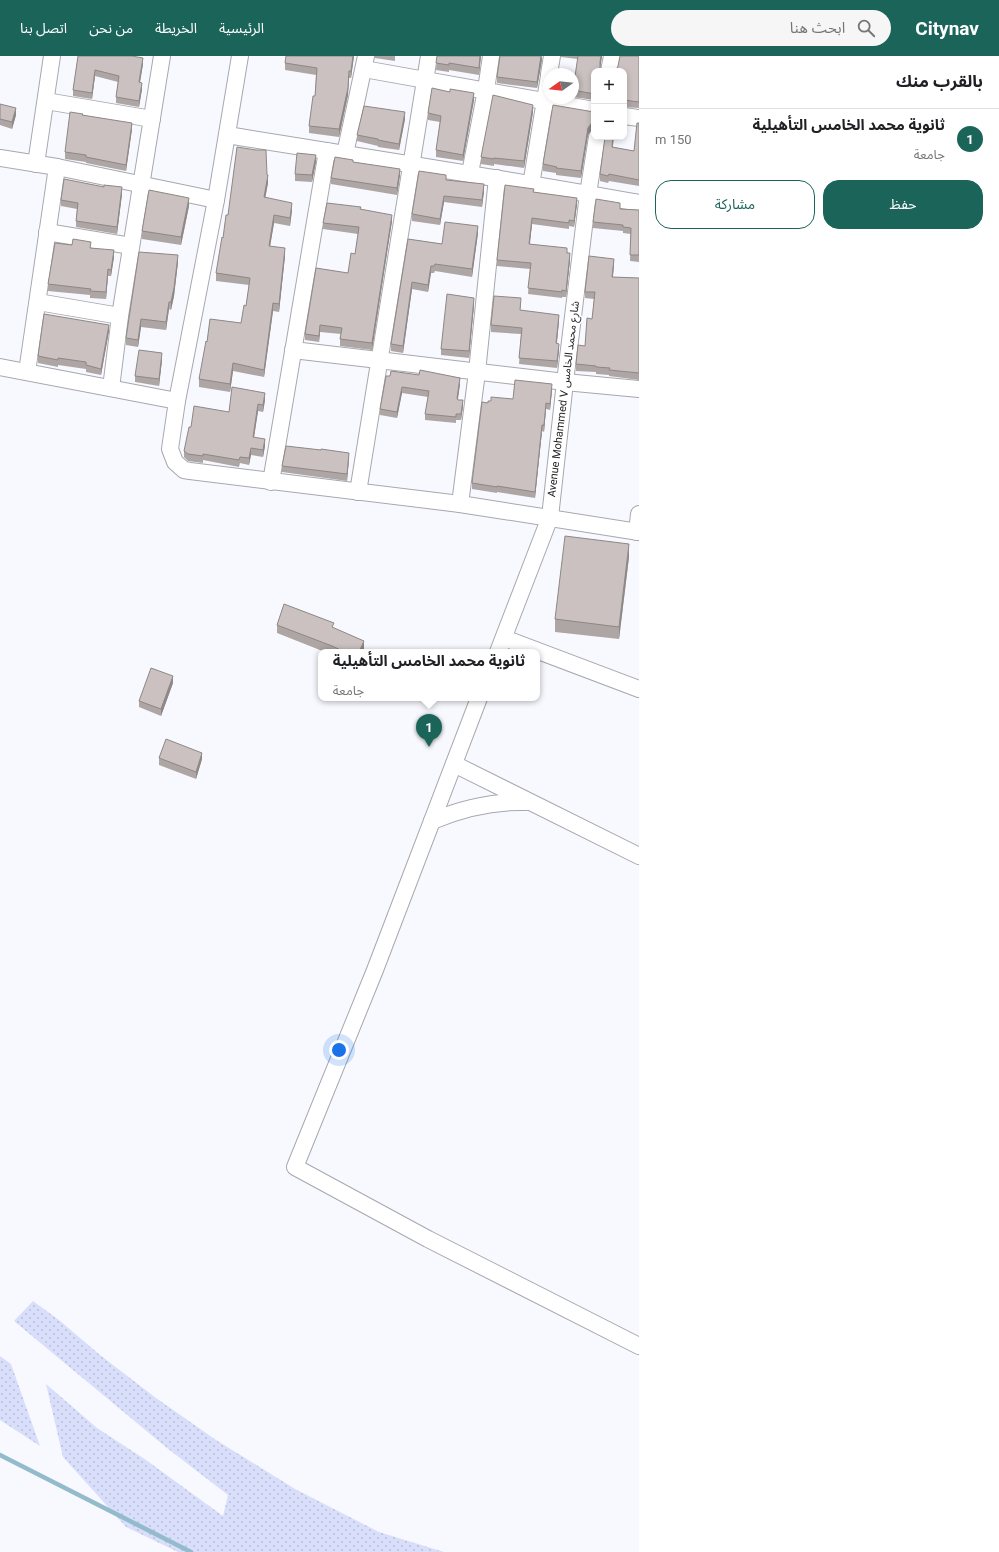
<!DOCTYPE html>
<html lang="ar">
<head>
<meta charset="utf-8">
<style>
	body { margin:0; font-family:Roboto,"Noto Sans Arabic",sans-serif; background:#f6f6f6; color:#202124; direction:rtl }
	.controls { position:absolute; right:12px; top:12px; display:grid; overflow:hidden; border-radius:8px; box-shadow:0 2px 6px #0003 }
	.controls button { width:36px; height:36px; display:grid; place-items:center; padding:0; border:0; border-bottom:1px solid #e0e0e0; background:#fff; color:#202124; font:20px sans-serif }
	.compass { position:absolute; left:543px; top:12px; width:36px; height:36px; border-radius:50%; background:#fff; box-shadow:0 2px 6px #0003; rotate:255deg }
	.you { position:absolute; left:339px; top:994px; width:14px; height:14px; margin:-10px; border:3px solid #fff; border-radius:50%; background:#1a73e8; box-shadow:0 0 0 6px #1a73e833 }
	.badge { display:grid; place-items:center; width:26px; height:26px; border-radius:50%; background:#1b645a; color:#fff; font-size:13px; font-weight:700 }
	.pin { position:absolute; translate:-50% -33px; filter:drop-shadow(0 1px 2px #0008) }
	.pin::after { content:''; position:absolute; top:21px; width:14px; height:12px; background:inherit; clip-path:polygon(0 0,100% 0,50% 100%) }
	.popup { position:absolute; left:318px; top:593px; width:222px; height:52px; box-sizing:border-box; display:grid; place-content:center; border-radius:8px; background:#fff; filter:drop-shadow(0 1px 3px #0005); font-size:13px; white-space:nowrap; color:#757577 }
	.popup b { font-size:15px; color:#202124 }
	.popup::after { content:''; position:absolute; left:50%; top:100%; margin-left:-8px; border:8px solid transparent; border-top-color:#fff }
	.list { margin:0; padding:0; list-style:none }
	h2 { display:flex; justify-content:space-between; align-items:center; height:52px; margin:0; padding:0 16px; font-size:17px }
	h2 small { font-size:13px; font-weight:400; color:#757577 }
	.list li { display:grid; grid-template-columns:26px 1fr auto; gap:12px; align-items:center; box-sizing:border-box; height:60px; padding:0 16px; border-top:1px solid #e0e0e0 }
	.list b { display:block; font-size:15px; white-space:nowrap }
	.list p { margin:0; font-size:13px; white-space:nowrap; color:#757577 }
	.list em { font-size:13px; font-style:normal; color:#757577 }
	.actions { display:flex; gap:8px; padding:12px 16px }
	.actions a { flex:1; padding:9px 0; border:1px solid #1b645a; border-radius:16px; text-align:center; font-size:14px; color:#1b645a }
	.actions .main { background:#1b645a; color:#fff }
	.icon { flex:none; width:22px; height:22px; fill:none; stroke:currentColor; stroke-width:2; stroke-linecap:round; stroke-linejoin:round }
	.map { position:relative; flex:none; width:639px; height:1496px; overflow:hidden; direction:ltr }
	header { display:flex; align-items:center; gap:24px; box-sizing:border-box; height:56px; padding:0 20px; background:#1b645a; color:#fff }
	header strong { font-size:19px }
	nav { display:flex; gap:22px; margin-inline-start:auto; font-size:14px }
	.search { width:280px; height:36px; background:#f6f6f6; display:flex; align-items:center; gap:10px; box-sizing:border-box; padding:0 14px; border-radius:22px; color:#757577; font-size:15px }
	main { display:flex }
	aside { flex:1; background:#fff }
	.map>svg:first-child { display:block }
</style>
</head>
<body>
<header>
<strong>Citynav</strong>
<div class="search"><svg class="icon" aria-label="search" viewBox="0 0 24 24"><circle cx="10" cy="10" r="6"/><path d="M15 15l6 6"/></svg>ابحث هنا</div>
<nav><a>الرئيسية</a><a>الخريطة</a><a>من نحن</a><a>اتصل بنا</a></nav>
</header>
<main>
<aside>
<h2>بالقرب منك<small></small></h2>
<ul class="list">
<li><span class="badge">1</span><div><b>ثانوية محمد الخامس التأهيلية</b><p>جامعة</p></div><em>150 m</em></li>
</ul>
<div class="actions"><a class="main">حفظ</a><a>مشاركة</a></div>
</aside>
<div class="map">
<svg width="639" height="1496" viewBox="0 0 639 1496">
	<defs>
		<pattern id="grass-dots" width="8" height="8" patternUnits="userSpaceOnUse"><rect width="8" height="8" fill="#d9defa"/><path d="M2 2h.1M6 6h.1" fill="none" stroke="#babed6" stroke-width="1.8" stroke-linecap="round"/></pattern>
	</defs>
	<rect width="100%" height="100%" fill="#f8f9ff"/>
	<g fill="url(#grass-dots)">
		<polygon points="33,1245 59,1264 100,1299 156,1342 216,1384 295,1433 379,1476 444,1496 178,1496 126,1471 63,1401 46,1328 97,1372 146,1404 223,1460 228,1439 167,1392 14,1265"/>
		<polygon points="0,1300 11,1308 40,1390 0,1364"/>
	</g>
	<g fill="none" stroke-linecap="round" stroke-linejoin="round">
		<polyline stroke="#94bbcc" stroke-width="4.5" points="0,1399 191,1496"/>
		<g stroke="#a7a8af" stroke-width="18">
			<g id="minor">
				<polyline points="240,0 216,144 177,345 171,386 170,393 175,406 184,414 190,415 460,448 639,476"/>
				<polyline points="364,13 594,54"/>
				<polyline points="609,15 612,0"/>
				<polyline points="549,18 552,0"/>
				<polyline points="46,45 152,63"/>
				<polyline points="624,60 639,62"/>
				<path d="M227 79C364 101 502 122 639 147"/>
				<polyline points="345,98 366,0"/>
				<polyline points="0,102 57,111 216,144"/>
				<polyline points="36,108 52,0"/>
				<polyline points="470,117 486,34 491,0"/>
				<polyline points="531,129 549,20"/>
				<polyline points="47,176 131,190"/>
				<polyline points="38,246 120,260"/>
				<polyline points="293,294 565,326 639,333"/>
				<polyline points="0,311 177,345"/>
				<polyline points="27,316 57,111"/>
				<polyline points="111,332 120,260 162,0"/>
				<polyline points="271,426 327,95"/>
				<polyline points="358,436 429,0"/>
				<polyline points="460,448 477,316 497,122"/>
				<polyline points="637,476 639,458"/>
				<polyline points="504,582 639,633"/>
				<polyline points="498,596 550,461 565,326 588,138 597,81"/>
				<polyline points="479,642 375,914 295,1111 428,1183 639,1290"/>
				<polyline points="454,708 639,800"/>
				<path d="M432 765C463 752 492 745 526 746"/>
			</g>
		</g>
		<use href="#minor" stroke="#fff" stroke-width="16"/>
	</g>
	<g fill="#aea6a5">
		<polygon points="78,0 143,8 140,26 142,33 139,51 116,47 116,41 118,26 95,20 92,43 73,40 73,34"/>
		<polygon points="354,0 351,22 349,22 348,39 339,81 309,77 309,70 315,40 316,19 285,14 285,7"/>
		<polygon points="375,0 395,0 395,5 375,2"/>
		<polygon points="437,0 481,0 479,19 449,14 449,16 436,14"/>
		<polygon points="542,0 542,4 537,32 497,27 497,21"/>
		<polygon points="561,0 602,0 600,12 594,15 594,44 573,41 573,20 575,20 578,3 561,1"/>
		<polygon points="639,0 639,52 624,51 624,15"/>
		<polygon points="450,36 474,44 463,105 436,101 436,94 440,66 428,64 428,57"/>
		<polygon points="0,49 16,59 12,73 0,69"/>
		<polygon points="533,56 524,112 494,108 494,110 481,108 481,101"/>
		<polygon points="594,56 594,72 593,72 588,79 581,122 556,119 556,117 543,115 543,108"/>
		<polygon points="83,59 132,73 126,115 86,107 86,106 65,103 65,96"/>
		<polygon points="405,63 399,94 378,91 378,90 357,85 357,79"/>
		<polygon points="639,67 639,130 609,125 608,127 600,125 600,118 613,91 634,95"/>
		<polygon points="316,106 312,126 295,125 295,118"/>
		<polygon points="267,119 268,127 265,142 292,154 290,170 274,167 270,190 285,200 279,256 273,255 264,321 233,315 230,336 199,331 199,323 207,286 241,267 246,250 249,229 216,225 216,217 228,159"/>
		<polygon points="400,119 397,139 331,128 331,122"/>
		<polygon points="446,124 484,135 482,151 444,146 440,169 412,165 412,158"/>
		<polygon points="534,136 577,148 574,171 569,170 569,173 532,168 530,188 567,197 570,204 566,241 562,241 562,242 528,238 530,213 497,210 497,204"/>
		<polygon points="122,138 117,178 76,171 76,165 77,153 61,150 61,144"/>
		<polygon points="189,150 181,189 142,183 142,175"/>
		<polygon points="361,153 392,165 372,294 340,290 340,283 341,278 320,276 319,286 305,284 305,278 348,217 355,198 358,178 323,173 323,167"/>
		<polygon points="620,153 639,154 639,206 630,205 631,178 623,177 623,175 593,172 593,166"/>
		<polygon points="478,177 472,221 435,215 434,217 431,217 428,236 412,233 403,297 391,295 391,288 408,183 442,188"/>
		<polygon points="91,192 114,201 111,220 108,220 106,243 90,242 90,239 48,235 48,228"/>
		<polygon points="178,206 174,240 171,254 169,253 166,274 141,271 138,291 126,289 126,282"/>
		<polygon points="614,209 613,221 639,222 639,324 609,320 609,319 596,318 596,316 576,315 576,308 585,290 592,263 594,243 585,242 585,236"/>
		<polygon points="474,249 469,302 441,299 441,293"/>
		<polygon points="521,249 520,254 559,265 557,287 559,294 557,312 519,308 521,278 491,276 491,269"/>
		<polygon points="109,275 101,319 86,316 86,313 58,309 58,311 38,307 38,300"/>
		<polygon points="162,304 159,330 135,326 135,320"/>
		<polygon points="386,320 460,328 458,343 463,350 461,364 456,364 456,367 425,364 425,358 428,341 402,337 397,362 380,359 380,353"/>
		<polygon points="552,334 550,354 546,353 544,376 542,375 535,442 497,436 497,437 472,433 472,427 488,347 491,345 513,343"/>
		<polygon points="265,344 263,356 258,355 254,381 265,390 263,401 251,399 249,409 240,407 239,411 203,404 203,407 188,405 184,401 184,395 191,371 229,356"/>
		<polygon points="321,394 349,403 347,425 282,416 282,410"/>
		<polygon points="629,501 619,583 555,576 555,563"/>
		<polygon points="277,569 334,572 364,594 363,596 325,596 277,577"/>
		<polygon points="173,627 161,660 139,651 139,645"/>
		<polygon points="159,702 202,703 196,723 159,709"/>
	</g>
	<g fill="#8d8786">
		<polygon points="353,0 354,0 351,22 351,15"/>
		<polygon points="480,0 481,0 479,19 479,12"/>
		<polygon points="541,0 542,4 537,32 537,26"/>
		<polygon points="601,0 602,0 600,13 600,6"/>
		<polygon points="143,2 143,8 139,32 139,26"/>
		<polygon points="95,14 95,20 92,43 92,37"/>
		<polygon points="349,15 348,39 339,81 339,73"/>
		<polygon points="142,27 142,33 139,51 139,45"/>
		<polygon points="474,37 474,44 463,105 463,99"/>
		<polygon points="533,49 533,56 524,112 524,105"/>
		<polygon points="16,52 16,59 12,73 12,66"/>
		<polygon points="405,56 405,63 399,94 399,88"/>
		<polygon points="593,65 593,72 588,79 581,122 581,115 588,72"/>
		<polygon points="132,67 132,73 126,115 126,109"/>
		<polygon points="613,81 614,81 612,98 612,91"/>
		<polygon points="316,99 316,106 312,126 312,119"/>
		<polygon points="400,113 400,119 397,139 397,132"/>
		<polygon points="268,119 268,127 264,149 264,141"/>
		<polygon points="484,128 484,135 482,151 482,144"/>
		<polygon points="122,131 122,138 117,178 117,171"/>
		<polygon points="444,140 444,146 440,169 440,163"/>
		<polygon points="189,142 189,150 181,189 181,181"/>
		<polygon points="577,142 577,148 574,171 574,165"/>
		<polygon points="292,147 292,154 290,170 290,162"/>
		<polygon points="274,159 274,167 269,197 269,190"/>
		<polygon points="392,159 392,165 372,294 372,287"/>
		<polygon points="532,162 532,168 529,194 529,188"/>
		<polygon points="478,170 478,177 472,221 472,213"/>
		<polygon points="285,192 285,200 279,256 279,248"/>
		<polygon points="114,194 114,201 111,220 111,214"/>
		<polygon points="570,197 570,204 566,241 566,235"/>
		<polygon points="178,199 178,206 174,240 171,254 171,246"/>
		<polygon points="614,203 614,209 612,227 612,221"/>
		<polygon points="431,210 431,217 428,236 428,229"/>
		<polygon points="108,213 108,220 106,243 106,236"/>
		<polygon points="412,226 412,233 403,297 403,290"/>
		<polygon points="474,242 474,249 469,302 469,295"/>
		<polygon points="169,246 169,253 166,274 166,266"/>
		<polygon points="273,247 273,255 264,321 264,314"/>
		<polygon points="559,259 559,265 556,294 556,287"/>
		<polygon points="141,263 141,271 138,291 138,284"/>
		<polygon points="109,269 109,275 101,319 101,313"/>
		<polygon points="320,269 320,276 319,286 319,280"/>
		<polygon points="559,288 559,294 557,312 557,305"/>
		<polygon points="162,297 162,304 159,330 159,323"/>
		<polygon points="233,307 233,315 230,336 230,328"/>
		<polygon points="460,322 460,328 457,348 457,342"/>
		<polygon points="552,328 552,334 550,354 550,348"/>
		<polygon points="402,331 402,337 397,362 397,356"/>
		<polygon points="265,337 265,344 263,356 263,349"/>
		<polygon points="463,344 463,350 461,364 461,358"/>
		<polygon points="546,347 546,353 544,376 544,369"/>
		<polygon points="258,348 258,355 253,388 253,381"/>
		<polygon points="542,369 542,375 535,442 535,436"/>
		<polygon points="265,383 265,390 263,401 263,394"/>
		<polygon points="251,392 251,399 249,409 249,402"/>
		<polygon points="349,397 349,403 347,425 347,418"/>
		<polygon points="629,488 629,501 619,583 619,571"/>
		<polygon points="364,585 364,594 363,596 359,596"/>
		<polygon points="173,620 173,627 161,660 161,653"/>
		<polygon points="202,697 202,703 196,723 196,716"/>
	</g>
	<g fill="#cac1c0" stroke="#8d8786">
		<polygon points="78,0 132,0 143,2 139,26 142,27 139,45 116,41 119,20 95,14 92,37 73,34"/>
		<polygon points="286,0 353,0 351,15 349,15 348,32 339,73 309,70 313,40 315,40 317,12 285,7"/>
		<polygon points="437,0 480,0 479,12 449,7 449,9 436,7"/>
		<polygon points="500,0 541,0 537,26 497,21"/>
		<polygon points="578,0 601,0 600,6 600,12 604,15 594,15 594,38 573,34 573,20 575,20"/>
		<polygon points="620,0 639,0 639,46 624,44 624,15 615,15 616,14 618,10"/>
		<polygon points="432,32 450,36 450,33 474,37 463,99 436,94 441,60 428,57"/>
		<polygon points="493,39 533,49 524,105 494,102 494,103 481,101"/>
		<polygon points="0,48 16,52 12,66 0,63"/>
		<polygon points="553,49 594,56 594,65 593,65 588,72 581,115 556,112 557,111 543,108"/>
		<polygon points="364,50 405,56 399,88 378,84 378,83 357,79"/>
		<polygon points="70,56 83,58 82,59 132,67 126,109 86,101 86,99 65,96"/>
		<polygon points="637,67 639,67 639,124 609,118 608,120 600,118 605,81 613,81 612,91 634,95"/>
		<polygon points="237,91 256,94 266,94 267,119 268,119 264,141 292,147 290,162 274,159 269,190 285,192 279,248 273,247 264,314 233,307 230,328 199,323 206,285 207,286 210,263 241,267 244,249 246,250 250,222 216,217 222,181 223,182 226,159 228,159"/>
		<polygon points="297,97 316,99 312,119 295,118"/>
		<polygon points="335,101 353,104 353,106 400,113 397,132 331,122"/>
		<polygon points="419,115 446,119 446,124 484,128 482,144 444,140 440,163 412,158"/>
		<polygon points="64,123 104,131 104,129 122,131 117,171 76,165 78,147 61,144"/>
		<polygon points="505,129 534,133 533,136 577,142 574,165 569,164 569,167 532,162 529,188 567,192 567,197 570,197 566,235 562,234 562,236 528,232 531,207 497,204"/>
		<polygon points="149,134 189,142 181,181 142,175"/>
		<polygon points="596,143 620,147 620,153 639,154 639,199 630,199 631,172 623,171 623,169 593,166"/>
		<polygon points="327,147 361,151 360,153 392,159 372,287 340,283 342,272 320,269 319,280 305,278 316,212 348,217 351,197 355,198 359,171 323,167"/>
		<polygon points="445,166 478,170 472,213 435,208 434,210 431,210 428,229 412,226 403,290 391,288 408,183 442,188"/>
		<polygon points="73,183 91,186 90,192 114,194 111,214 108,213 106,236 90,235 91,233 48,228 55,187 72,189"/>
		<polygon points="139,196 178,199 174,232 171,246 169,246 166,266 141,263 138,284 126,282"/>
		<polygon points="589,200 614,203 612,221 639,222 639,317 609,314 610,312 596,311 596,310 576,308 578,289 585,290 587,262 592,263 595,236 585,236"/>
		<polygon points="447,238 474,242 469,295 441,293"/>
		<polygon points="494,240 521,242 520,254 559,259 556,287 559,288 557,305 519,302 522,272 491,269"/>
		<polygon points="44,258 109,269 101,313 86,309 86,306 58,302 58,304 38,300"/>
		<polygon points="139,294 162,297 159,323 135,320"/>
		<polygon points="420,314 460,322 457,342 458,344 463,344 461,358 456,358 456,361 425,358 429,335 402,331 397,356 380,353 386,320 390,320 391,315 419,319"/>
		<polygon points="515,324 552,328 550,348 546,347 544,369 542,369 535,436 497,430 497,431 472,427 482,346 488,347 488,345 491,345 491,341 513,343"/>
		<polygon points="232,331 265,337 263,349 258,348 253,381 265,383 263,394 251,392 249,402 240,401 239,404 203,398 203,400 188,398 184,395 189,371 191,371 194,350 229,356"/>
		<polygon points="286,390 321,394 321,393 349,397 347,418 282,410"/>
		<polygon points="565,480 629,488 619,571 555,563"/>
		<polygon points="284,548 334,567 332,571 364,585 359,596 345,596 332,590 277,569"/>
		<polygon points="151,612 173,620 161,653 139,645"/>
		<polygon points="166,683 202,697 196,716 159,702"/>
	</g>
	<g text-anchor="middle" stroke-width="3" stroke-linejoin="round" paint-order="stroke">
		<g font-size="11" fill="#242427" stroke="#fff">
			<text transform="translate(563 343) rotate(-83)" y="4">Avenue Mohammed V شارع محمد الخامس</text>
		</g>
	</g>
</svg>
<div class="controls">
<button>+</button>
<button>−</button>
</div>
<svg class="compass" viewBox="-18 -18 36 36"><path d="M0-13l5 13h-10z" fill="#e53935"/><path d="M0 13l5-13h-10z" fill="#757577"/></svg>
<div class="you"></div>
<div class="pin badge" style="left:429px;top:691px">1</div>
<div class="popup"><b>ثانوية محمد الخامس التأهيلية</b>جامعة</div>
</div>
</main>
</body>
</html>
